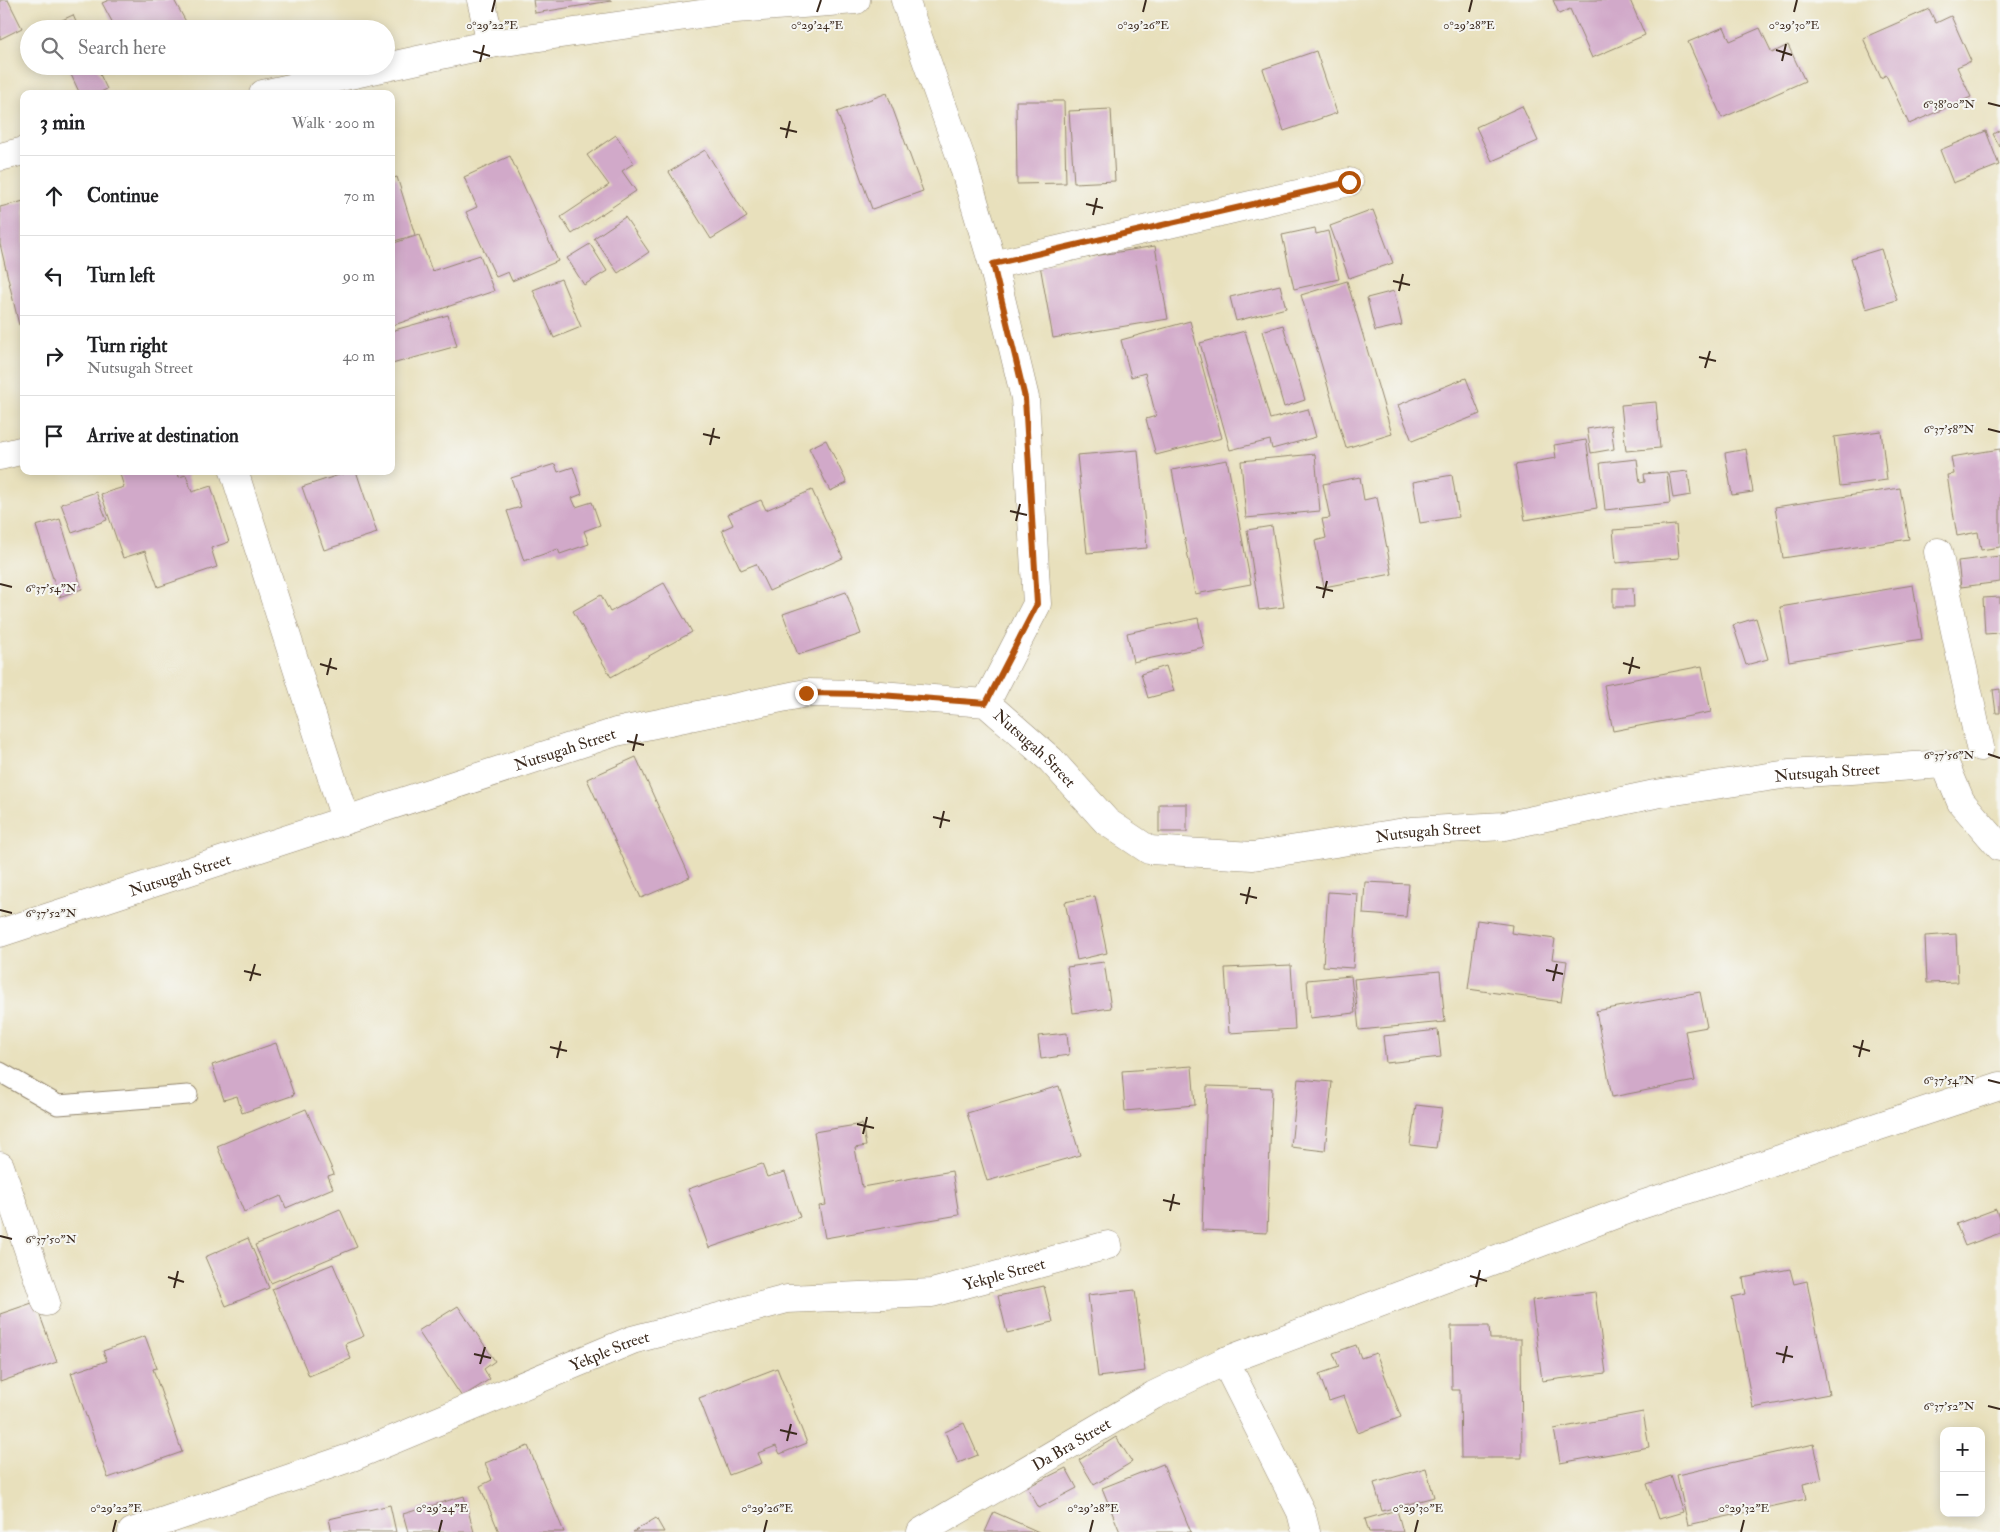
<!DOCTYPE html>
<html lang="en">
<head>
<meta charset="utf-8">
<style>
	body { margin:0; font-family:"IM FELL Double Pica",serif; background:#f6f6f6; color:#202124 }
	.controls { position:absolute; right:15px; bottom:15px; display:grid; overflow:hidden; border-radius:10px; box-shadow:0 2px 12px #0003 }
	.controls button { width:45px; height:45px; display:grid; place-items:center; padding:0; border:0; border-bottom:1px solid #e0e0e0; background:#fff; color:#202124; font:25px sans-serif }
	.stop { position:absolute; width:15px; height:15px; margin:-11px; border:4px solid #b45309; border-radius:50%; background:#fff }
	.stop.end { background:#b45309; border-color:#fff; box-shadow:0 1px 5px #0008 }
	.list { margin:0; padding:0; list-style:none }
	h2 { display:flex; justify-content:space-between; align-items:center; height:65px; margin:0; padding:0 20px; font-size:21px }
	h2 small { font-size:16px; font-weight:400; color:#757577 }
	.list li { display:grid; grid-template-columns:32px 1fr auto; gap:15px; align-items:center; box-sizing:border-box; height:80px; padding:0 20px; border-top:1px solid #e0e0e0 }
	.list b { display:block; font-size:19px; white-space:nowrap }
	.list p { margin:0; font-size:16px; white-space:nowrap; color:#757577 }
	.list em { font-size:16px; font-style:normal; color:#757577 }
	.icon { flex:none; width:28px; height:28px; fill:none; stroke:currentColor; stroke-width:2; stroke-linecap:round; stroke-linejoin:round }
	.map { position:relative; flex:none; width:2000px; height:1532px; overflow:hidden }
	.search { position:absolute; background:#fff; box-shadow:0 2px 12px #0003; left:20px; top:20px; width:375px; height:55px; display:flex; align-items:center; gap:12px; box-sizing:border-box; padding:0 18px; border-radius:28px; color:#757577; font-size:19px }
	.panel { position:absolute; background:#fff; box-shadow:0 2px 12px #0003; left:20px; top:90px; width:375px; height:385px; border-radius:10px }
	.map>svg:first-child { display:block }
</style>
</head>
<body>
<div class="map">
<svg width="2000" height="1532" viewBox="0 0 2000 1532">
	<rect width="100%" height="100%" fill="#f6f6f2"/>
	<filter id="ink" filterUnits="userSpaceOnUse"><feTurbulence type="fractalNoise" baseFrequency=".02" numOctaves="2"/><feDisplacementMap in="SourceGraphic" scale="10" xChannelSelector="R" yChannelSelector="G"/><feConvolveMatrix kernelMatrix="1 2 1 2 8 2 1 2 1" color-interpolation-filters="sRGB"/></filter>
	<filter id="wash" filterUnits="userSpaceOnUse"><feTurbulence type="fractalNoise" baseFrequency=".0096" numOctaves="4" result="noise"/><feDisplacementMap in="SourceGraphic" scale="20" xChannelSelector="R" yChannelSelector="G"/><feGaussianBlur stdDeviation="1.12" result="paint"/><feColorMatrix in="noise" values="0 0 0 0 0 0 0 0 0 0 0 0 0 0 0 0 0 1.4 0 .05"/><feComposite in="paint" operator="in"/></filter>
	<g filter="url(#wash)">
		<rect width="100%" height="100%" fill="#e8e0bc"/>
		<g id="blocks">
			<g fill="#d1a9c9">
				<polygon points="0,0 8,0 22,28 0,39"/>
				<polygon points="109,0 174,0 190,29 116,29 102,3"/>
				<polygon points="533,0 611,0 611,1 535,13"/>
				<polygon points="1553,0 1630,0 1645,35 1592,58 1570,9 1559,14"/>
				<polygon points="1929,9 1936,23 1951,16 1971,61 1957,67 1971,97 1909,124 1886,75 1881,78 1863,38"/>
				<polygon points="73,15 79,29 50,29 49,26"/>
				<polygon points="1724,27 1730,41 1760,28 1772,53 1788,45 1805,81 1722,118 1688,42"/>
				<polygon points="1316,51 1337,113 1284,131 1263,69"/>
				<polygon points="67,66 96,66 107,89 97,94 80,94"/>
				<polygon points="887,93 923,191 872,209 837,112"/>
				<polygon points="1016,101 1064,101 1066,183 1017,184"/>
				<polygon points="1522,106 1538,141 1492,161 1476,127"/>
				<polygon points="1111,109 1115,181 1074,183 1069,111"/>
				<polygon points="2000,130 2000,147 1993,134"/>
				<polygon points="1986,131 1999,165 1953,183 1940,150"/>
				<polygon points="616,135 634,163 622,171 636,191 572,234 561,217 609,185 587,155"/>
				<polygon points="705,150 747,217 711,239 669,172"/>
				<polygon points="510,156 558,261 512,281 508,272 496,277 466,212 477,207 464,177"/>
				<polygon points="397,177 415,235 391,242 391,179"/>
				<polygon points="24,201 24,324 19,325 0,244 0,207"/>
				<polygon points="1373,210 1393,263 1349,278 1330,226"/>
				<polygon points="625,217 649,252 618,273 594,238"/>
				<polygon points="1315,228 1316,234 1328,231 1339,279 1294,289 1282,235"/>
				<polygon points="419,235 432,271 480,255 494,291 391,326 391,244"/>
				<polygon points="590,244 607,271 584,285 567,258"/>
				<polygon points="1155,246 1168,319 1053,338 1040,265"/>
				<polygon points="1881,249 1897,300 1866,309 1851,258"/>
				<polygon points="561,279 581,327 554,338 533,290"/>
				<polygon points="1347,281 1392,434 1346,448 1301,295"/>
				<polygon points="1280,285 1286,308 1236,321 1230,297"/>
				<polygon points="1394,291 1402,325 1375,331 1367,298"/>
				<polygon points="448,315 457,346 392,364 391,331"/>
				<polygon points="1190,321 1222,438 1156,455 1146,419 1156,416 1145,373 1131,377 1121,340"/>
				<polygon points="1283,325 1305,400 1284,407 1262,331"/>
				<polygon points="1245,331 1270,419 1308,409 1316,437 1272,449 1270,440 1230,450 1200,343"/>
				<polygon points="1466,378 1480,414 1412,441 1398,405"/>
				<polygon points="1656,402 1660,448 1626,451 1621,405"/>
				<polygon points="1611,425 1614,449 1591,453 1587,429"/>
				<polygon points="1881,431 1887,480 1840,486 1834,437"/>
				<polygon points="826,440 847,483 830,491 809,448"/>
				<polygon points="1586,440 1597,508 1525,520 1515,465 1556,458 1554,445"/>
				<polygon points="1746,449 1753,492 1732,495 1725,453"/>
				<polygon points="2000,449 2000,547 1981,550 1978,532 1957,536 1947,475 1954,474 1951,457"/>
				<polygon points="1138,450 1147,548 1087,553 1077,455"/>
				<polygon points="1315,454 1320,511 1246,518 1241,461"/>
				<polygon points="1637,459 1640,483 1645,482 1644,474 1667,472 1670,503 1605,510 1600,463"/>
				<polygon points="1227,460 1251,584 1195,594 1172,470"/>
				<polygon points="555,464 558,472 573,467 582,494 572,498 576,507 592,502 600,525 584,531 589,544 560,554 558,549 524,561 507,511 521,507 511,478"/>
				<polygon points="119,471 177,471 179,477 186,475 192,492 211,486 229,542 211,548 217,567 158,587 145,551 123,558 101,494 124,487"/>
				<polygon points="351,471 356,471 377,533 324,550 302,487"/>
				<polygon points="1688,471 1691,495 1673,498 1669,473"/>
				<polygon points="1452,475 1459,517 1420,523 1413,482"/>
				<polygon points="1360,477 1364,500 1377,497 1392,574 1324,587 1315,541 1326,538 1322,519 1330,518 1323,484"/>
				<polygon points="1900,488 1909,539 1783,558 1775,507"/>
				<polygon points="812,490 843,558 769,591 756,564 741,570 722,530 733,525 728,514 761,500 766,510"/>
				<polygon points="96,492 107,520 72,533 61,504"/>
				<polygon points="60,519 82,589 59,597 36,526"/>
				<polygon points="1676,525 1679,558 1616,563 1613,530"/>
				<polygon points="1272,526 1284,607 1259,610 1247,530"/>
				<polygon points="2000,556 2000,582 1961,587 1958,561"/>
				<polygon points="664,583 692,632 611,677 573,611 601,595 610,612"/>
				<polygon points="1913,585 1922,639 1789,661 1780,607"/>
				<polygon points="1613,588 1633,588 1634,607 1613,607"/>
				<polygon points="846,592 861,634 798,655 783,614"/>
				<polygon points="2000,597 2000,633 1985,634 1983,598"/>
				<polygon points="1198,618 1204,647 1133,662 1127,633"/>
				<polygon points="1756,618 1768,659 1746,665 1733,625"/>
				<polygon points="1166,666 1174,691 1148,698 1141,674"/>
				<polygon points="1702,666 1711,712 1613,731 1604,685"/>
				<polygon points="2000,689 2000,713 1996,713 1993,690"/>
				<polygon points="636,757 690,877 641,898 587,779"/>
				<rect x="1159" y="804" width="28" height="28"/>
				<polygon points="1365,882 1409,884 1406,917 1363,914"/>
				<polygon points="1328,892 1358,894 1353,968 1323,966"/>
				<polygon points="1095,896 1107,953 1077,960 1065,902"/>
				<polygon points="1477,920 1512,925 1511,933 1555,939 1552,959 1567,961 1561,1002 1468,989"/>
				<polygon points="1956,934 1958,982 1927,983 1925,936"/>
				<polygon points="1104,962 1111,1008 1073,1013 1067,967"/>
				<polygon points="1291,965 1295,1029 1229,1033 1225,968"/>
				<polygon points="1440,971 1445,1022 1359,1030 1354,979"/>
				<polygon points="1351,976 1355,1013 1310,1018 1307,980"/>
				<polygon points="1700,992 1707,1027 1685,1031 1695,1081 1612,1097 1596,1011"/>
				<polygon points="1438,1030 1441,1057 1386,1063 1383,1036"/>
				<polygon points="1067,1033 1069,1055 1041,1059 1038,1036"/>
				<polygon points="276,1043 294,1095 242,1113 237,1096 224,1100 212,1065"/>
				<polygon points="1192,1066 1195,1105 1125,1111 1122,1071"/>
				<polygon points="1298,1079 1332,1082 1325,1151 1291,1147"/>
				<polygon points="1059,1086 1080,1155 987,1181 967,1113"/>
				<polygon points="1207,1086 1272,1088 1267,1233 1202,1230"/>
				<polygon points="1416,1105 1442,1108 1436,1148 1410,1145"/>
				<polygon points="306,1109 334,1174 328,1176 333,1188 286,1208 281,1196 244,1212 217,1146"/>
				<polygon points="862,1124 866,1146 855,1148 862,1187 952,1171 959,1215 825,1238 819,1206 826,1205 814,1132"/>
				<polygon points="762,1164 767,1177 785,1172 800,1217 709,1248 688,1189"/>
				<polygon points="340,1209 357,1247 271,1283 255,1245"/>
				<polygon points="1996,1209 2000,1222 2000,1233 1965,1246 1956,1224"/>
				<polygon points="248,1238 269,1288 226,1306 205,1257"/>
				<polygon points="333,1264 364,1336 345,1344 351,1359 309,1376 272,1289"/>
				<polygon points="1790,1269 1794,1284 1807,1281 1829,1394 1753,1408 1732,1297 1746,1294 1743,1278"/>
				<polygon points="1044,1286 1053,1322 1007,1333 998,1296"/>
				<polygon points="1135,1290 1145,1371 1098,1377 1088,1295"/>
				<polygon points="1595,1292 1606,1373 1542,1381 1532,1300"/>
				<polygon points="35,1302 57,1362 0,1382 0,1314"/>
				<polygon points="458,1306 495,1361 484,1369 490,1379 462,1397 418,1331"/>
				<polygon points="1451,1326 1489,1326 1490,1339 1521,1339 1522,1458 1461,1458 1460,1390 1452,1390"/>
				<polygon points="145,1336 157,1368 153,1369 182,1452 108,1478 71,1373 107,1361 103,1351"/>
				<polygon points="1356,1345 1361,1358 1376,1353 1401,1417 1358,1433 1344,1396 1329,1401 1319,1374 1339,1367 1333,1353"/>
				<polygon points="777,1368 807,1443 780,1454 776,1446 758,1453 762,1463 729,1475 699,1398"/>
				<polygon points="1643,1412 1649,1447 1560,1463 1554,1429"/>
				<polygon points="964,1423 978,1455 958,1463 945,1432"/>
				<polygon points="1116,1437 1132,1462 1094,1485 1079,1460"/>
				<polygon points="1814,1444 1822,1480 1803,1484 1806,1499 1688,1525 1677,1475"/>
				<polygon points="528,1446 564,1532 499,1532 480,1486 492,1480 485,1463"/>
				<polygon points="1163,1464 1191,1532 1120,1532 1102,1488"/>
				<polygon points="1066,1468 1077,1488 1039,1508 1027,1487"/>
				<polygon points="1426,1468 1434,1497 1382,1511 1374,1483"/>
				<polygon points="1671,1476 1683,1512 1659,1519 1647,1484"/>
				<polygon points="464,1496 474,1532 408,1532 403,1514"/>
				<polygon points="390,1505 396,1532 332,1532 329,1519"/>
				<polygon points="1397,1510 1403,1532 1369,1532 1365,1519"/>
				<polygon points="994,1512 1039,1532 985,1532"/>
				<polygon points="656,1518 664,1532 633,1532"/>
			</g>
		</g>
	</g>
	<g filter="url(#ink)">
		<use href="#blocks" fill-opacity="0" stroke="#92856d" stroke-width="1"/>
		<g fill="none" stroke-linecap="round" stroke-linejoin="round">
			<g stroke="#92856d" stroke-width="21">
				<polyline id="lane" points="0,1072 58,1105 188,1095"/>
			</g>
			<g stroke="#92856d" stroke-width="29">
				<g id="street">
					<polyline points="481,0 491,44"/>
					<polyline points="905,0 962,161 993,265 1025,398 1037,604 986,703"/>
					<polyline points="263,94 491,44 735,9 856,0"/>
					<polyline points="0,157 24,151"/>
					<polyline points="993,265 1349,182"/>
					<polyline points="0,456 24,450"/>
					<polyline points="234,471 345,819"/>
					<polyline points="1938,552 1980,747"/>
					<path id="s1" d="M0 933 616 732 806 693 867 694 986 703 1051 760 1107 822 1149 850 1253 856 1411 831 1504 826 1655 794 1789 774 1945 764 1961 802 2000 847"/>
					<polyline points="0,1166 46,1302"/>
					<polyline points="1225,1361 1301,1512 1306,1532"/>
					<path id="s2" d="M132 1532 352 1457 632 1340 787 1299 932 1293 1108 1245"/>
					<path id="s3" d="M921 1532 1154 1395 1225 1361 1638 1206 2000 1086"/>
				</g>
			</g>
			<use href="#lane" stroke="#fff" stroke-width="19"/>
			<use href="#street" stroke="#fff" stroke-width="28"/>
		</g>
	</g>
	<g fill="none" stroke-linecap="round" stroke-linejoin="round" filter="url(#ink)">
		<polyline stroke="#b45309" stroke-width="6" points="806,693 867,694 986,703 1037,604 1025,398 993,264 1349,182"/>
	</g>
	<path fill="none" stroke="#3b2a1e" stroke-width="2" d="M492 12 495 0M817 12 821 0M1143 12 1146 0M1469 12 1472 0M1794 12 1797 0M1776 50 1792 55M473 51 490 56M1782 61 1786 44M480 62 484 45M1988 103 2000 106M780 128 797 132M786 138 790 121M1086 204 1103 208M1093 215 1097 198M1393 281 1410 285M1399 291 1403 274M1699 357 1716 361M1705 368 1710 351M1988 429 2000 432M703 434 720 438M710 445 714 428M1010 511 1027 515M1016 521 1020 504M0 584 12 587M1316 587 1333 591M1323 598 1327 581M1623 663 1640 668M320 664 337 669M1629 674 1633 657M327 675 331 658M627 741 644 745M633 751 637 734M1988 754 2000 758M933 817 950 821M940 828 944 811M1240 894 1257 898M1246 904 1250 887M0 910 12 913M1546 970 1563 974M244 971 261 975M250 981 255 964M1553 981 1557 964M1853 1046 1870 1051M550 1047 567 1051M1859 1057 1863 1040M557 1058 561 1041M1988 1080 2000 1083M857 1124 874 1128M863 1134 867 1117M1163 1200 1180 1204M1170 1211 1174 1194M0 1236 12 1239M1470 1276 1487 1281M168 1277 184 1282M1476 1287 1480 1270M174 1288 178 1271M1776 1353 1793 1357M474 1354 491 1358M1783 1363 1787 1346M480 1364 485 1347M1988 1406 2000 1409M780 1430 797 1434M787 1441 791 1424M113 1532 116 1520M439 1532 442 1520M764 1532 767 1520M1090 1532 1093 1520M1415 1532 1418 1520M1741 1532 1744 1520"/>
	<g text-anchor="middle" stroke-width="4" stroke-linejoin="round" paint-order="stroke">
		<g font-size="16" fill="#3b2a1e" stroke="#f6f6f2">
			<text dy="6" stroke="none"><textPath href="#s1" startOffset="1089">Nutsugah Street</textPath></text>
			<text dy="6" stroke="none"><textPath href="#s1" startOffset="594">Nutsugah Street</textPath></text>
			<text dy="6" stroke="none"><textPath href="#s1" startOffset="1928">Nutsugah Street</textPath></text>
			<text dy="6" stroke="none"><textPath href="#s1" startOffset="1524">Nutsugah Street</textPath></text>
			<text dy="6" stroke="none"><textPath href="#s1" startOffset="189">Nutsugah Street</textPath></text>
			<text dy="6" stroke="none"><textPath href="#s2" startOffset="916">Yekple Street</textPath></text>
			<text dy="6" stroke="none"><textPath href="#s2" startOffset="511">Yekple Street</textPath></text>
			<text dy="6" stroke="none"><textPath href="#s3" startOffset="174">Da Bra Street</textPath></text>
		</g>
	</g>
	<g font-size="12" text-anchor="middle" fill="#3b2a1e" stroke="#f6f6f2" stroke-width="4" stroke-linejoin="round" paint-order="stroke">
		<text x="492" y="29">0°29'22"E</text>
		<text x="817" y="29">0°29'24"E</text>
		<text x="1143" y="29">0°29'26"E</text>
		<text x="1469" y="29">0°29'28"E</text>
		<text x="1794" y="29">0°29'30"E</text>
		<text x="1949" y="108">6°38'00"N</text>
		<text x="1949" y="433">6°37'58"N</text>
		<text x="51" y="592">6°37'54"N</text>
		<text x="1949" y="759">6°37'56"N</text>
		<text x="51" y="917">6°37'52"N</text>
		<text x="1949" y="1084">6°37'54"N</text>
		<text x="51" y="1243">6°37'50"N</text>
		<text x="1949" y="1410">6°37'52"N</text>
		<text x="116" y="1512">0°29'22"E</text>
		<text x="442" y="1512">0°29'24"E</text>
		<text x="767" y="1512">0°29'26"E</text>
		<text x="1093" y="1512">0°29'28"E</text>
		<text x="1418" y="1512">0°29'30"E</text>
		<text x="1744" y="1512">0°29'32"E</text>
	</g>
</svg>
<div class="controls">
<button>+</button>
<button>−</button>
</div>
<div class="stop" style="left:1349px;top:182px"></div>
<div class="stop end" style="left:806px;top:693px"></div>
<div class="search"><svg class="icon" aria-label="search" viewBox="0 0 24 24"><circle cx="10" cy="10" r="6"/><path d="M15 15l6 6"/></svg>Search here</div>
<section class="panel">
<h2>3 min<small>Walk · 200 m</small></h2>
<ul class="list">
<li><svg class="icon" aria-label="ahead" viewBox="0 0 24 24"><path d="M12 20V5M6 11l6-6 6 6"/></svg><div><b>Continue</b></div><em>70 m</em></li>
<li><svg class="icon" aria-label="left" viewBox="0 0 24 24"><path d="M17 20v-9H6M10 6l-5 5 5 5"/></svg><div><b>Turn left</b></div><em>90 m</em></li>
<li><svg class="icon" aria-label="right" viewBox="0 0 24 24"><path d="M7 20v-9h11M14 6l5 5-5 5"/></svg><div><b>Turn right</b><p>Nutsugah Street</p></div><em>40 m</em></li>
<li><svg class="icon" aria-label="arrive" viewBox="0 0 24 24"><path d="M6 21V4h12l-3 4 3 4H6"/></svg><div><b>Arrive at destination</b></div></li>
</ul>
</section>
</div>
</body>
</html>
